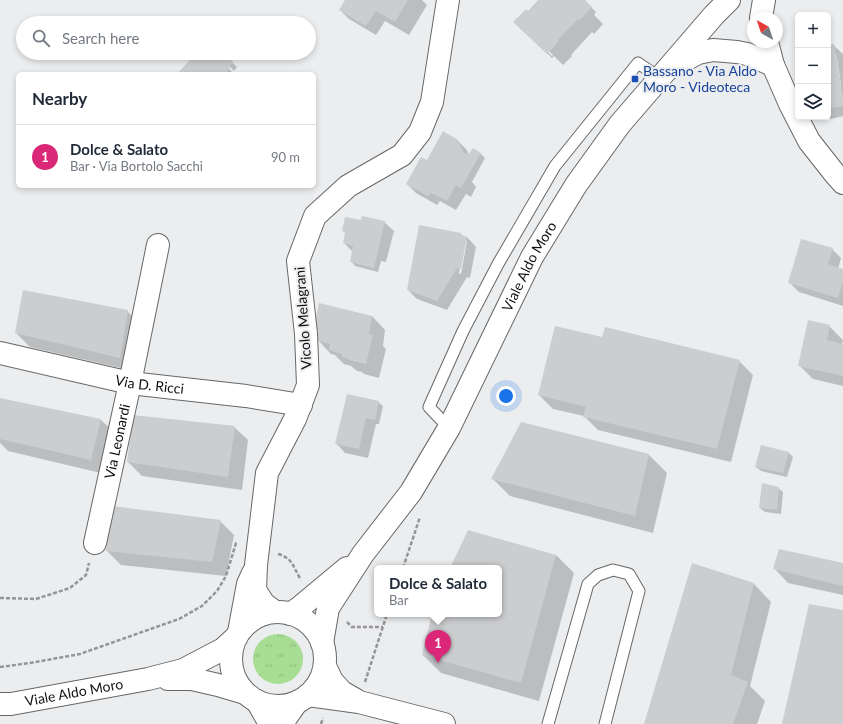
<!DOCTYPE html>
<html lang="en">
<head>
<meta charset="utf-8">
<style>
	body { margin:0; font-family:Lato,sans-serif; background:#f2f2f3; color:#1f2937 }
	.controls { position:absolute; right:12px; top:12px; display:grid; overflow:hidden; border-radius:6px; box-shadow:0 2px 6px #0003 }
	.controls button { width:36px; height:36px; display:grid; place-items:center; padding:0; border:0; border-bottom:1px solid #e0e1e3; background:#fff; color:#1f2937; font:20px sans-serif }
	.compass { position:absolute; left:747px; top:12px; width:36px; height:36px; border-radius:50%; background:#fff; box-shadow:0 2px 6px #0003; rotate:320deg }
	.you { position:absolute; left:506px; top:396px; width:14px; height:14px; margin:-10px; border:3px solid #fff; border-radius:50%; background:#1a73e8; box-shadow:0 0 0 6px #1a73e833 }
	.badge { display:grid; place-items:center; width:26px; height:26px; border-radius:50%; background:#db2777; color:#fff; font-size:13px; font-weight:700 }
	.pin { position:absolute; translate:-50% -33px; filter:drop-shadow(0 1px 2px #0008) }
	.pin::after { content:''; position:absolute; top:21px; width:14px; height:12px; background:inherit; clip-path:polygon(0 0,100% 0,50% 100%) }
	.popup { position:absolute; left:374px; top:565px; width:128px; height:52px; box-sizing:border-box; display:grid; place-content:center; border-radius:6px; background:#fff; filter:drop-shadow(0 1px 3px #0005); font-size:13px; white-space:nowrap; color:#747a83 }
	.popup b { font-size:15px; color:#1f2937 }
	.popup::after { content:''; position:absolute; left:50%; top:100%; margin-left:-8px; border:8px solid transparent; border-top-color:#fff }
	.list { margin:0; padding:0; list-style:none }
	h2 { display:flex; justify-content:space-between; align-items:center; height:52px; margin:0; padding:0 16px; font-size:17px }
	h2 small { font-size:13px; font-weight:400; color:#747a83 }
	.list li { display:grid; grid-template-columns:26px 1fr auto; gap:12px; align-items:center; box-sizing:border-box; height:64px; padding:0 16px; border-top:1px solid #e0e1e3 }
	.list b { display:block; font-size:15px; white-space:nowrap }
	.list p { margin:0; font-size:13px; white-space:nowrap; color:#747a83 }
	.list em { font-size:13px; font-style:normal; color:#747a83 }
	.icon { flex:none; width:22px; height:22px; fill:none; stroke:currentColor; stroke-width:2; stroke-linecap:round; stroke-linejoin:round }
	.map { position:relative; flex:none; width:843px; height:724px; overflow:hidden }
	.search { position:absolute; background:#fff; box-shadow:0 2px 6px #0003; left:16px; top:16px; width:300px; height:44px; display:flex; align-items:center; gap:10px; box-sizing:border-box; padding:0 14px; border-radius:22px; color:#747a83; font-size:15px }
	.panel { position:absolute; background:#fff; box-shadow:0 2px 6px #0003; left:16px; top:72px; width:300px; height:116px; border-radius:6px }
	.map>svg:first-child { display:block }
</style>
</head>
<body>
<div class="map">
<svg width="843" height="724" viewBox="0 0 843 724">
	<defs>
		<pattern id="grass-tufts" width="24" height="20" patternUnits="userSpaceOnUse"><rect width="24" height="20" fill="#a8dd94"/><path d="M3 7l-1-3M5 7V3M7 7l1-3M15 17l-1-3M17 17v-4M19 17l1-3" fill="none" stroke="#90bd7f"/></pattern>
	</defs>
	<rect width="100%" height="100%" fill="#ecedef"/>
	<circle fill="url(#grass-tufts)" cx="278" cy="659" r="25"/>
	<g fill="#0003" fill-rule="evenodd">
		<polygon points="346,0 422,0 427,5 409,35 385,21 376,35 349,19 340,10"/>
		<path d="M540 0H584L596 12 594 15 603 24 594 34 592 32 571 55 572 56 563 65 554 56 552 58 524 31 528 12ZM539 41 553 55 552 56 538 43Z"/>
		<path d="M833 45 843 54V116L831 119 828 116V46ZM834 54H836L841 84H839Z"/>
		<polygon points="197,53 211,53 218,59 217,53 222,53 237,67 234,71 230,67 228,68 234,74 179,74"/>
		<polygon points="458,141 467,150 469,156 473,149 481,154 485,158 472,182 476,187 471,197 466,194 456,210 440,201 437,205 416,193 407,184 427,161"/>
		<polygon points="361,221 384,222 394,231 386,262 381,261 378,272 355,266 351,261 353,252 344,243 346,233 343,231"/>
		<path d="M420 226 461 234 464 237H467L476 247 470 278 467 277 447 310 417 299 408 290ZM465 241H467L461 274 459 273Z"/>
		<polygon points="832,249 841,258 838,269 843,270 843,306 799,292 790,283"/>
		<polygon points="127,311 141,325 134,371 30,347 16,333"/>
		<polygon points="372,316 385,330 383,346 386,349 379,378 364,374 362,372 357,371 351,366 344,364 335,355 331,354 318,340 320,331 315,326"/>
		<polygon points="829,326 843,340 842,344 843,345 843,386 813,379 799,365"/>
		<polygon points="603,338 739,361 753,375 731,462 598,430 584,416 553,409 539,395"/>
		<polygon points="0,399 101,420 115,433 105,474 8,451 0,443"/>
		<polygon points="378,402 383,406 379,424 376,424 368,458 345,453 336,443"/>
		<polygon points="234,427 248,440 242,490 142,476 128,462"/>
		<polygon points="762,447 789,453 793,457 787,477 761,471 756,467"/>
		<polygon points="649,455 667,473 653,533 510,496 492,478"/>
		<polygon points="778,488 783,492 781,514 765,512 760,508"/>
		<polygon points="220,521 234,535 226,576 121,565 107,551"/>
		<polygon points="556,555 574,573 539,701 441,673 423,655 433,614 499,614 499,568 451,568"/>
		<polygon points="843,564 843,595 788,583 775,569"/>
		<polygon points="754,584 771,602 750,686 765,701 757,724 645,724"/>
	</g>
	<g fill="#cccdcf">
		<polygon points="345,0 408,0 395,22 376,11 366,26 339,10"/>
		<polygon points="538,0 585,0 592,7 579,21 578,19 558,40 559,41 547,54 513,22 526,9 528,11"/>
		<polygon points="834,44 843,97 843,106 828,109 828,45"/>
		<polygon points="196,53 213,53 215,55 216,53 224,53 233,62 229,68 230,69 225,74 177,74"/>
		<polygon points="443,131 458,140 463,152 468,155 473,148 481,153 461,188 456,185 447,201 431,193 428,196 406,184 421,157 427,160"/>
		<polygon points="362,216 385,221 374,268 350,262 353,246 343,243 345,232 342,231 345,217 361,220"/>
		<polygon points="419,225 461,233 461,235 467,237 461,269 457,268 437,301 407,290"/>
		<polygon points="801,239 833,248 828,264 843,269 843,281 838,298 788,283"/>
		<polygon points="23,290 128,310 120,358 15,333"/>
		<polygon points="319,303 372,316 369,334 373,335 366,364 349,360 349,359 342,357 342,354 329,350 330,344 316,340 319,328 314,327"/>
		<polygon points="808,320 830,325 827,340 843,344 843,376 798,366"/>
		<polygon points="555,326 602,337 605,327 740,360 717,449 583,417 586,407 538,395"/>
		<polygon points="347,394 379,401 375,420 366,418 359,449 335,444"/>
		<polygon points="0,398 101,419 91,460 0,439"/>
		<polygon points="133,415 235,426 228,477 127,462"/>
		<polygon points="521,422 649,454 635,516 491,479"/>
		<polygon points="761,445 789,452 783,473 755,467"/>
		<polygon points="762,483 779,487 777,510 759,508"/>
		<polygon points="112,506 221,520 212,562 106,551"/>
		<polygon points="468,530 556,555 521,683 422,655 432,614 499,614 499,568 450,568"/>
		<polygon points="779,549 843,563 843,586 773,569"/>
		<polygon points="692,563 754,583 731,675 748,682 733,724 644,724"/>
		<polygon points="809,604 843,610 843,724 782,724"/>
	</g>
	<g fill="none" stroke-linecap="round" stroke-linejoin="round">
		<g stroke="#666768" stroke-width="13">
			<g id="service">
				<polyline points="449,428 429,407 463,331 498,264 555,166 638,63 660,78"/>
				<polyline points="548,724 588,584 598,575 613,570 629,574 639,591 605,724"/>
			</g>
		</g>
		<g stroke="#666768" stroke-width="24">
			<g id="minor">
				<polyline points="761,18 764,0"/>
				<polyline points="767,42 773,65 790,104 809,141 835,174 843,183"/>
				<polyline points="668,69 698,53 713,50 737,52 747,54 773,65"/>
				<path id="s1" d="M0 353 130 383 246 396 301 405"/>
				<path id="s2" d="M95 543 130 383 158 245"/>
				<polyline points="275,612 264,604 255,590 256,565 267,473 295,419 308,385 306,334 298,261 315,216 348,186 402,155 420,132 432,102 448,0"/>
				<polyline points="239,632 248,584 253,573"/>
				<polyline points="325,666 332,681 342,692 356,700"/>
				<polyline points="308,695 359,702 444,724"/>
				<polyline points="257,701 270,724"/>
				<polyline points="284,724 285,719 297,702"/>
			</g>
		</g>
		<g stroke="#666768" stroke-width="24">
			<g id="secondary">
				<circle cx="278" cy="659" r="47"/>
				<polyline points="290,614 299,608 347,568"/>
				<path id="s3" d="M322 643 328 608 363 554 411 492 449 428 532 257 576 185 620 124 714 15 729 0"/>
				<polyline points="168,679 192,679 218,685 245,693"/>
				<path id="s4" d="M0 704H11L148 679 183 670 223 649 235 638"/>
			</g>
		</g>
		<g stroke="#949597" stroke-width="2.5" stroke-dasharray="4 2" stroke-linecap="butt">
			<path d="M278 554C293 558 293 567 301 580"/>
			<polyline points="403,568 420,517"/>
			<polyline points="0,598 36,599 70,588 86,575 89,563"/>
			<polyline points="347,622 352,627 383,627"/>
			<polyline points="0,667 30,663 80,654 179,619 202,606 217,591 226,576 236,543 238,543"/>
			<polyline points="365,682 387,614"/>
			<polyline points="321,724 323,718"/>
		</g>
		<use href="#service" stroke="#fff" stroke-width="11"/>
		<use href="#minor" stroke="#fff" stroke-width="22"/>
		<use href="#secondary" stroke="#fff" stroke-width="22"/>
	</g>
	<rect fill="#1a4fb4" stroke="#ecedef" stroke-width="1.5" x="631" y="75" width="8" height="8" rx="2"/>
	<g text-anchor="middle" stroke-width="4" stroke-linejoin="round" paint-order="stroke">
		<g font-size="14" fill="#164399" stroke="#ecedef" text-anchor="start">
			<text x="643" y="76">Bassano - Via Aldo<tspan x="643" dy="16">Moro - Videoteca</tspan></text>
		</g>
		<g font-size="14" fill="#101011" stroke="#ecedef">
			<text dy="5" stroke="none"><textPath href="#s3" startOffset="433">Viale Aldo Moro</textPath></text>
			<text transform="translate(303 318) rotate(-94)" y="5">Vicolo Melagrani</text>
			<text dy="5" stroke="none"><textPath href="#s1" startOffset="153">Via D. Ricci</textPath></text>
			<text dy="5" stroke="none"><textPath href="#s2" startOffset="104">Via Leonardi</textPath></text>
			<text dy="5" stroke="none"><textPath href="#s4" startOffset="75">Viale Aldo Moro</textPath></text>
		</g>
	</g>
</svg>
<div class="controls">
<button>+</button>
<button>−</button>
<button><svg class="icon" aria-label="layers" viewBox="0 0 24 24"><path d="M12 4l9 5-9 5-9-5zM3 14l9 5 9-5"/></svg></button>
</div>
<svg class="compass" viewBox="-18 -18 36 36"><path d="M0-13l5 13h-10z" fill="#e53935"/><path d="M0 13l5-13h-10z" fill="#747a83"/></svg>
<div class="you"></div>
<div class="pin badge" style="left:438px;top:663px">1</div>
<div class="popup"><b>Dolce &amp; Salato</b>Bar</div>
<div class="search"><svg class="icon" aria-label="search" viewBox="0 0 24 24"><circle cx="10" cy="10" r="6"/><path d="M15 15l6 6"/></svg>Search here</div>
<section class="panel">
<h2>Nearby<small></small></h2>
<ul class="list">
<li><span class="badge">1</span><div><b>Dolce &amp; Salato</b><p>Bar · Via Bortolo Sacchi</p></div><em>90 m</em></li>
</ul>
</section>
</div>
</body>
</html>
